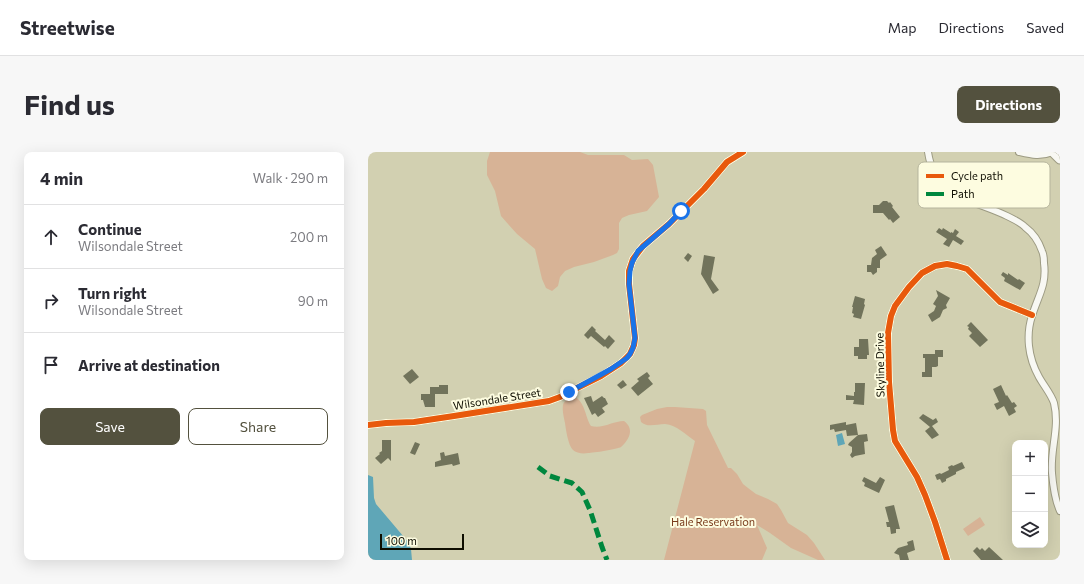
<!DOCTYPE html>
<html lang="en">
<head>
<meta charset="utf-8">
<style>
	body { margin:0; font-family:Commissioner,sans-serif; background:#f7f7f7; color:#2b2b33 }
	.controls { position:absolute; right:12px; bottom:12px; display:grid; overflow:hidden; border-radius:8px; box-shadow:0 4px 16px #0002 }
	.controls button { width:36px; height:36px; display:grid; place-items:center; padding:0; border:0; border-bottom:1px solid #e1e1e2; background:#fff; color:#2b2b33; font:20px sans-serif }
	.scale { position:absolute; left:12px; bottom:10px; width:84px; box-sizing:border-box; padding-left:4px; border:2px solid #0e0d00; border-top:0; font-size:11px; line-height:14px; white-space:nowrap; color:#0e0d00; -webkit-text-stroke:3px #fdfce0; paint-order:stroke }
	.stop { position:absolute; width:12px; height:12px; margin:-9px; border:3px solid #1a73e8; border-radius:50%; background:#fff }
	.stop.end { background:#1a73e8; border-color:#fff; box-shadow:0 1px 4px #0008 }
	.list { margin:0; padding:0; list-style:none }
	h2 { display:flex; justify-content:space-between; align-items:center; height:52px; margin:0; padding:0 16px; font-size:17px }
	h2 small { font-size:13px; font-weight:400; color:#7c7c81 }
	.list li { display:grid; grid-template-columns:26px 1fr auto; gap:12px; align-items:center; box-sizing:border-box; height:64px; padding:0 16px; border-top:1px solid #e1e1e2 }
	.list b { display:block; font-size:15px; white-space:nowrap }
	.list p { margin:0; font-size:13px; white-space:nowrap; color:#7c7c81 }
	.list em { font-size:13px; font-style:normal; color:#7c7c81 }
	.actions { display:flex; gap:8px; padding:12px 16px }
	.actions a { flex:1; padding:9px 0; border:1px solid #53513e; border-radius:8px; text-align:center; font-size:14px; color:#53513e }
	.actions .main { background:#53513e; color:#fff }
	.icon { flex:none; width:22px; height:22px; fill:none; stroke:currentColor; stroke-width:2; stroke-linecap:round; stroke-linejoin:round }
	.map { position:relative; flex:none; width:692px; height:408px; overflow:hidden; border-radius:8px }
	header { display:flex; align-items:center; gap:24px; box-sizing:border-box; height:56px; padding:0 20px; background:#fff; border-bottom:1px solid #e1e1e2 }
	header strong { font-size:19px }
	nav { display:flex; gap:22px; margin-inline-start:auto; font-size:14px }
	.intro { display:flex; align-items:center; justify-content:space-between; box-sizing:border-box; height:96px; padding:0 24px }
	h1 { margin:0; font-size:28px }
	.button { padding:10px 18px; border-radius:8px; background:#53513e; color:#fff; font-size:14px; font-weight:700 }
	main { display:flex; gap:24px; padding:0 24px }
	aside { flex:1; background:#fff; border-radius:8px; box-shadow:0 4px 16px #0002 }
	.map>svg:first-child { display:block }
</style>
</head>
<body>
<header>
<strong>Streetwise</strong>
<nav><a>Map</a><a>Directions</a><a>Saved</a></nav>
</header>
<div class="intro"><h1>Find us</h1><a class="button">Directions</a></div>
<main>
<aside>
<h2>4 min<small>Walk · 290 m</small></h2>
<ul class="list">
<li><svg class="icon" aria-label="ahead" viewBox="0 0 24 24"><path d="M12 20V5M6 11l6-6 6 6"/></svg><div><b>Continue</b><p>Wilsondale Street</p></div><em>200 m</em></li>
<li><svg class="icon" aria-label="right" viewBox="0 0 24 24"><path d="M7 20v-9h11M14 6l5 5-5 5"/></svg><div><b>Turn right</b><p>Wilsondale Street</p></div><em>90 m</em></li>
<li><svg class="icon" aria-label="arrive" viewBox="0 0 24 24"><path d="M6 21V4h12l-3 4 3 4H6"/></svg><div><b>Arrive at destination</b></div></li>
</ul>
<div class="actions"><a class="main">Save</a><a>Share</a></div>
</aside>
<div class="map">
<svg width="692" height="408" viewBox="0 0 692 408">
	<rect width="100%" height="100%" fill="#d2d0b1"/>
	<g fill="#d7b396">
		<polygon points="122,0 212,0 220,3 256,3 264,8 280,7 285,13 291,45 279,59 261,63 254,66 251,71 251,97 249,101 245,103 226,110 206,115 197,119 192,125 190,134 184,139 178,136 174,127 167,97 149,82 133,64 127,39 119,23 119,9"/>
		<path d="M204 244C217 247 217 265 223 274 235 277 245 269 256 269 267 277 261 288 253 295 250 297 225 301 220 301 215 302 208 301 205 298 200 293 198 278 197 271 196 266 194 258 195 253 196 249 201 246 204 244Z"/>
		<path d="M299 255H307L335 257 338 259 339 273 360 316H363L369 322 375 332 380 336 388 342 400 347 409 352 413 358 420 371 439 383 446 391 457 408H450L423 396 402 381 389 373 399 396 394 408H296L327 289C318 283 309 273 297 272 289 272 279 276 273 270L272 265 274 263 289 257Z"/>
		<polygon points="612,365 617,373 600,384 595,377"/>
	</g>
	<g fill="#5fa6b7">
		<polygon points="474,281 477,292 470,294 468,283"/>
		<polygon points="0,323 5,325 6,346 8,352 41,391 43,397 44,408 0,408"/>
	</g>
	<g fill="#71735b">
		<polygon points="515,49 519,49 521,51 522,50 525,54 524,55 532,65 525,71 522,67 521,68 515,61 505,61 505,53 511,53"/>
		<polygon points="571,76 574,78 575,76 583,81 583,80 585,81 587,77 591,80 588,84 596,89 593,93 585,88 581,95 575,92 579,87 568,80"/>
		<polygon points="513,94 519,103 512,108 512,116 509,116 509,120 505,123 503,120 499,120 499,113 503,113 504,106 509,102 507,98"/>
		<polygon points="320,101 324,104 320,110 316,106"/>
		<polygon points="336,103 347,105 343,127 351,138 345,142 333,122"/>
		<polygon points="635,120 640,123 640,121 650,128 651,127 657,131 652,138 636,129 637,126 633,123"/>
		<polygon points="568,138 582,146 578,153 579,156 575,158 572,165 564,170 560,163 566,159 568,154 565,152 570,144"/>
		<polygon points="487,144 497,147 496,152 497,153 493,167 485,165 486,162 484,161 485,155 484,155"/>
		<polygon points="603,170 620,188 612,195 601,184 604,181 600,177 601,175 599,174"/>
		<polygon points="224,174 228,178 227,179 237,188 241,183 247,189 240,197 237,194 236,195 223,184 220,187 216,183"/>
		<polygon points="491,187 500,187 501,203 499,203 499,207 490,207 490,204 486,204 486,195 491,195"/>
		<polygon points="567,198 575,198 575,205 570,205 570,214 568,215 564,215 564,225 554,225 554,220 557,220 557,206 555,206 555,202 567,202"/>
		<polygon points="44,217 51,225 42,232 35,224"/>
		<polygon points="279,220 282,224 280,226 285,232 270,244 263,236 271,229 269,227"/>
		<polygon points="255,228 259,233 253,237 249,233"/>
		<polygon points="487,231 497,231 496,253 485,252 486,248 478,248 478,243 486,244 486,240 487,240"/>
		<polygon points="71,233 80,233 80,242 67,242 67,255 57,255 55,248 53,248 53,242 62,242 62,235 71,235"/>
		<polygon points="633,233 638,244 639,243 644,251 646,250 649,254 646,256 648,260 641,264 636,254 629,258 626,252 631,250 625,237"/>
		<polygon points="223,244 225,250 234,244 236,246 237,246 240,252 234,256 237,260 230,265 227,261 224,263 216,246"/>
		<polygon points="555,262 565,268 568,266 570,270 564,274 571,283 564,287 557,279 562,275 551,266"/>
		<polygon points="478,270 478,273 488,271 490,283 479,284 478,278 467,280 466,277 462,278 462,273"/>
		<polygon points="499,282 500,289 496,290 497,302 487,304 484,306 482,303 484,300 484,295 480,293 481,291 490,283"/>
		<polygon points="14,288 23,288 23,309 20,306 13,312 7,306 12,302 11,301 14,299"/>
		<polygon points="47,290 52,292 47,303 42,301"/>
		<polygon points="76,300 77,304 90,301 92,312 85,314 84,312 67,315 67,310 73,308 72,301"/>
		<polygon points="594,310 597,316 588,320 588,322 578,327 578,329 574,331 572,327 569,328 567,323 572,321 573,322 581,318 580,315 584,313 585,314"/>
		<polygon points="496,325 508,331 512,325 517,328 511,341 496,334 497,331 494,329"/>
		<polygon points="526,353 532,377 528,377 528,381 523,382 522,375 519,375 518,370 521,370 517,355"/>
		<polygon points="545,388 547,398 539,401 541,408 532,408 531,403 526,401 530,396 540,393 539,390"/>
		<polygon points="609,395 612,398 614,396 617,399 621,395 635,408 613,408 605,399"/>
	</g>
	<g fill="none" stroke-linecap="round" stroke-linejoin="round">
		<g stroke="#9d9b83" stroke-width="8">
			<g id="street">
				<path d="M560 0C567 47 604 47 639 64 645 67 652 70 657 75 665 81 671 90 674 99 676 103 676 107 676 111 679 133 670 144 664 164 661 173 660 184 661 194 662 204 666 216 671 225 676 234 683 242 686 251 692 276 682 297 684 321 685 333 687 348 692 359"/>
				<path d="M651 0C664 3 672 5 685 0"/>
				<polyline points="0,273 18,271 46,270 86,264 181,249 192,245 201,240 233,224 253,211 262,202 266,193 267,186 261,132 261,119 265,107 275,94 301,72 336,37 359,10 375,0"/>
				<polyline points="579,408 567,370 557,343 549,325 527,289 525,278 521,230 520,181 523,164 527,154 541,135 554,121 567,114 579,112 589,114 599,117 632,150 664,163"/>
			</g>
		</g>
		<g stroke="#9d9b83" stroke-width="11">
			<polyline id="secondary" points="685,0 692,7"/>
		</g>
		<use href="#street" stroke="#f8f8f3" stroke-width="6"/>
		<use href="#secondary" stroke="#f8f8f3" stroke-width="9"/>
		<polyline stroke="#00873e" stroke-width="5" stroke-dasharray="10 5" stroke-linecap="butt" points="170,315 182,324 204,331 214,340 222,358 234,395 239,408"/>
		<g stroke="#fdfce0" stroke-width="8">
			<g id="cycleway">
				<polyline points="0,273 18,271 46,270 86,264 181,249 192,245 201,240 233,224 253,211 262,202 266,193 267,186 261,132 261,119 265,107 275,94 301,72 336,37 359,10 375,0"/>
				<polyline points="579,408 567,370 557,343 549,325 527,289 525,278 521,230 520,181 523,164 527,154 541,135 554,121 567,114 579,112 589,114 599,117 632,150 664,163"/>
			</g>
		</g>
		<use href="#cycleway" stroke="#e8590c" stroke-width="6"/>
	</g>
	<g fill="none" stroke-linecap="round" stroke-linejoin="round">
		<polyline stroke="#1a73e8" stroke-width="5" points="201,240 243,217 259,206 262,202 265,196 267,186 261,132 262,119 264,111 270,99 301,72 313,59"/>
	</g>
	<g text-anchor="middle" stroke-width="4" stroke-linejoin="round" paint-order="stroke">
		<g font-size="11" fill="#0e0d00" stroke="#fdfce0">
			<text transform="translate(512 213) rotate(-91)" y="4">Skyline Drive</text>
			<text transform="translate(129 247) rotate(-9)" y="4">Wilsondale Street</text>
		</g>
		<g font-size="11" fill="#793b1b" stroke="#fdfce0">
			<text x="345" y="374">Hale Reservation</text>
		</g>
	</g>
	<rect x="550" y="10" width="132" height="46" rx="6" fill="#fdfce0" stroke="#b5b49d" stroke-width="1"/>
	<rect x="558" y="22" width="18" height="4" fill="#e8590c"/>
	<rect x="558" y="40" width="18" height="4" fill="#00873e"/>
	<g font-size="11" fill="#0e0d00">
		<text x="583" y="28">Cycle path</text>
		<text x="583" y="46">Path</text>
	</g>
</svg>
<div class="controls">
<button>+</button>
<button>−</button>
<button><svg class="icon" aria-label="layers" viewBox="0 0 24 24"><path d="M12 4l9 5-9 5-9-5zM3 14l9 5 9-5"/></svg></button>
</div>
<div class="scale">100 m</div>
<div class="stop" style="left:313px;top:59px"></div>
<div class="stop end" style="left:201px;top:240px"></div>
</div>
</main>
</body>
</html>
